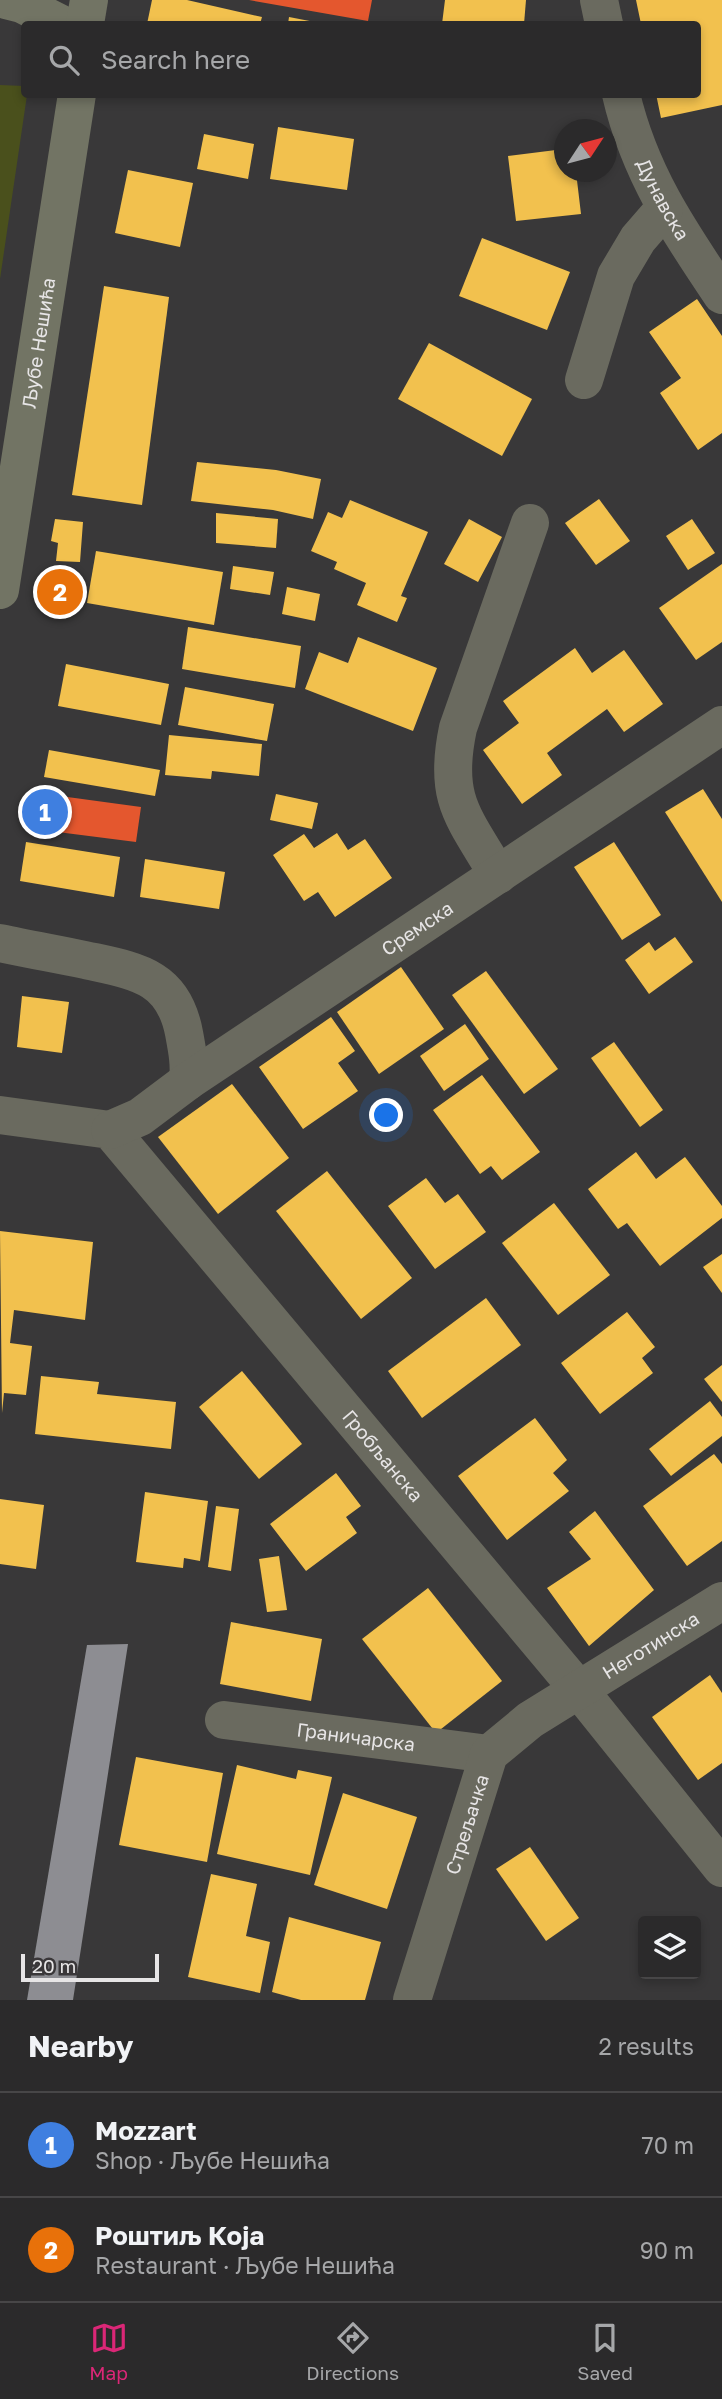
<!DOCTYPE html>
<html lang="en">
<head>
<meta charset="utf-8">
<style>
	body { margin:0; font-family:"Golos Text",sans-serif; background:#333233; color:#f1f3f6 }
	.controls { position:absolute; right:21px; bottom:21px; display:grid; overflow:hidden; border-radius:7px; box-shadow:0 4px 10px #0003 }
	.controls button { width:63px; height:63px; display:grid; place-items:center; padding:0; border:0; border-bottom:2px solid #474647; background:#2b2a2b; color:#f1f3f6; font:35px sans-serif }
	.compass { position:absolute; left:554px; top:119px; width:63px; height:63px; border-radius:50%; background:#2b2a2b; box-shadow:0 4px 10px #0003; rotate:54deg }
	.scale { position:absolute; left:21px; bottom:18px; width:138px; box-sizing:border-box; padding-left:7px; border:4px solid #e7e5e6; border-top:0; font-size:19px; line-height:24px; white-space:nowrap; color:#e7e5e6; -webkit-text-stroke:5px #3a3739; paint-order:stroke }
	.you { position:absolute; left:387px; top:1116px; width:24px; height:24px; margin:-18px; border:5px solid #fff; border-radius:50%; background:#1a73e8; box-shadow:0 0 0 10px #1a73e833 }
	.badge { display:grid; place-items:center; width:46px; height:46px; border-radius:50%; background:#db2777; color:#fff; font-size:23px; font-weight:700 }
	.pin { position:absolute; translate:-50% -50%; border:4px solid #fff; box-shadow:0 2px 7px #0006 }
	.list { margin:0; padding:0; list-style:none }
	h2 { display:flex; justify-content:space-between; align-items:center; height:91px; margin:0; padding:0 28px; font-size:30px }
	h2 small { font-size:23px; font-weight:400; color:#a6a7a9 }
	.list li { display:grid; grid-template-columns:46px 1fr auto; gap:21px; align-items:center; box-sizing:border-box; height:105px; padding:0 28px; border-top:2px solid #474647 }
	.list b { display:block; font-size:26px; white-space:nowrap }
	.list p { margin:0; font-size:23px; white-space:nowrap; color:#a6a7a9 }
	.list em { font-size:23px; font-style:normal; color:#a6a7a9 }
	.icon { flex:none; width:38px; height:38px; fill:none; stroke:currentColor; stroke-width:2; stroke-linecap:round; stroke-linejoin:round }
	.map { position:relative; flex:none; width:722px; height:2000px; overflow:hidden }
	.search { position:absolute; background:#2b2a2b; box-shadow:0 4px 10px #0003; left:21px; right:21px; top:21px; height:77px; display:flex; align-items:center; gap:18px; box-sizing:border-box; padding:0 24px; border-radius:7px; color:#a6a7a9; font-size:26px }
	.sheet { height:301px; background:#2b2a2b }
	nav { display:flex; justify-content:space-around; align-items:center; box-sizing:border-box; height:98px; border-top:2px solid #474647; background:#2b2a2b; font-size:19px; color:#a6a7a9 }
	nav a { display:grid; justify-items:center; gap:4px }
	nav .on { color:#db2777 }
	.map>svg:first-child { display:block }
</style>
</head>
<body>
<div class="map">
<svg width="722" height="2000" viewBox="0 0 722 2000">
	<rect width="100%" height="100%" fill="#393839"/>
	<polygon fill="#4a501c" points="0,85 24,86 27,95 0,279"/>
	<g fill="#f2c14e">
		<polygon points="152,0 187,0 262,17 260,24 147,24"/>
		<polygon points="445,0 526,0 524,24 442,24"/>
		<polygon points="636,0 722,0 722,105 661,118 656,94 698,94 698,24 641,24"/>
		<polygon points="289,17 320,23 320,24 288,24"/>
		<polygon points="278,127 354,139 347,190 270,179"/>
		<polygon points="204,134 254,144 248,179 197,169"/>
		<polygon points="564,149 564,172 576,172 581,214 516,221 508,156"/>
		<polygon points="128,170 193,183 180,247 115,233"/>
		<polygon points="482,238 570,272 547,330 459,296"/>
		<polygon points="104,286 169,297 142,505 72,495"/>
		<polygon points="697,299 722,336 722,433 698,450 660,393 681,378 649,332"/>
		<polygon points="429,343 532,399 502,456 398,399"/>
		<polygon points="197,462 276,470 321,479 313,519 273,510 191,501"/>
		<polygon points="599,499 630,541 596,565 565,523"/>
		<polygon points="350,500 428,532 401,596 407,598 397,622 357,605 366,583 334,569 337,562 311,551 328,512 342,518"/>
		<polygon points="216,513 278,519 276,548 216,543"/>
		<polygon points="55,519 83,522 80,562 56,561 58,543 51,541"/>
		<polygon points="469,519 502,537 478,582 444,564"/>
		<polygon points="692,519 715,553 688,570 666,536"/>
		<polygon points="96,551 223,572 214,625 87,603"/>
		<polygon points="722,564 722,642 696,660 659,608"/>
		<polygon points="233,566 274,572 270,595 230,589"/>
		<polygon points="287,587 320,594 315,621 282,614"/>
		<polygon points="188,627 301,646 295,688 182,669"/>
		<polygon points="358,637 437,668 413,731 305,689 319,652 348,663"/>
		<polygon points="575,648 592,673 624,650 663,704 624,732 607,709 547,753 562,775 522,804 483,750 519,723 503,701"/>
		<polygon points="66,664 169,684 161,725 58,706"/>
		<polygon points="185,687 274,704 267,741 178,725"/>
		<polygon points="169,735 262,744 259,776 212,771 211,779 165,775"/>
		<polygon points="49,750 160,770 155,796 44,777"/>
		<polygon points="703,789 722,819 722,902 665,812"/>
		<polygon points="276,794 318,803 312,829 270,820"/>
		<polygon points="337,833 348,850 365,839 392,878 335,917 318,892 304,901 273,855 304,834 314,848"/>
		<polygon points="26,842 120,857 114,897 20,881"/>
		<polygon points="614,842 661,915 622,940 574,867"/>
		<polygon points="145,859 225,872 219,909 140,897"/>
		<polygon points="675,937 693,962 649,994 625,960 649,942 655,951"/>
		<polygon points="401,967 444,1029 379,1074 337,1012"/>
		<polygon points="486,971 558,1069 524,1094 452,995"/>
		<polygon points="22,996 69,1002 62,1053 17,1047"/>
		<polygon points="331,1017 355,1051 338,1063 358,1091 303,1129 259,1067"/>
		<polygon points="465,1024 489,1059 444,1091 420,1056"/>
		<polygon points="614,1042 663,1110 640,1127 591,1058"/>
		<polygon points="482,1075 540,1152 502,1180 491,1166 480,1174 433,1110"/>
		<polygon points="232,1084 289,1158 218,1214 158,1137"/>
		<polygon points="636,1152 656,1179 685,1157 722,1206 722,1218 660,1266 627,1223 618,1229 588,1189"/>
		<polygon points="327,1171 412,1278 361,1319 276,1211"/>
		<polygon points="426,1178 445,1203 458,1194 486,1232 435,1269 388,1206"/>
		<polygon points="554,1203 610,1275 558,1315 502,1243"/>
		<polygon points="0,1231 93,1242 85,1320 14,1310 10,1343 32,1346 26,1395 4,1393 2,1413"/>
		<polygon points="722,1254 722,1293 703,1267"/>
		<polygon points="486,1298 521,1345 422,1418 388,1371"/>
		<polygon points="627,1312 655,1347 642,1358 653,1373 600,1414 561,1363"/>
		<polygon points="722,1365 722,1402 704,1379"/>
		<polygon points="242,1371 302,1444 259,1479 199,1407"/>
		<polygon points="41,1376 99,1382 97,1394 176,1402 171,1449 35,1434"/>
		<polygon points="710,1401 722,1417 722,1436 671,1476 649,1449"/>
		<polygon points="535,1418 567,1460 553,1473 569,1491 507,1540 458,1476"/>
		<polygon points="714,1454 722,1464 722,1541 687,1566 643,1506"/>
		<polygon points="336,1473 361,1506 346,1517 357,1533 306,1571 270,1524"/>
		<polygon points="145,1492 208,1501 200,1561 184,1558 183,1568 136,1562"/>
		<polygon points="0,1499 44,1505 36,1569 0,1564"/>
		<polygon points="216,1506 239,1509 231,1571 208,1567"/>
		<polygon points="595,1511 654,1590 589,1646 547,1588 591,1559 569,1532"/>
		<polygon points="279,1556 287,1610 267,1612 259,1559"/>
		<polygon points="428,1588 502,1681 436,1733 362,1639"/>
		<polygon points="231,1622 322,1639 311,1701 220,1684"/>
		<polygon points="710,1675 722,1693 722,1763 698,1780 652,1717"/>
		<polygon points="136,1757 223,1773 207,1862 119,1845"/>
		<polygon points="237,1765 296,1779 298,1770 332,1777 310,1875 217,1854"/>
		<polygon points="343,1793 417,1817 387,1909 314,1885"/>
		<polygon points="530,1847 579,1918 546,1941 496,1869"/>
		<polygon points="211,1874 257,1884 246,1936 270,1942 260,1993 188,1977"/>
		<polygon points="289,1917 381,1942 365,2000 301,2000 272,1992"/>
	</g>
	<g fill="#e4572e">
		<polygon points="249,0 372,0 368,21"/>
		<polygon points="38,793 141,807 136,842 34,829"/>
	</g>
	<polygon fill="#8d8d92" points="128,1644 73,2000 27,2000 87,1645"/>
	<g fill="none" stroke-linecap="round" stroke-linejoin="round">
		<g stroke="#6a6a5f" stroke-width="38">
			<polyline points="599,0 604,24"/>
			<path id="s1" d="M621 94C639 172 678 230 722 295"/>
			<polyline points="584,380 616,276 638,239 664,209"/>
			<path d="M498 875C463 816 443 799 458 728L530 523"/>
			<path d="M0 943C28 949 56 954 85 960 135 971 173 975 184 1033 187 1049 190 1064 188 1081"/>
			<path id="s2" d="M0 1115 110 1130 580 1691 722 1868"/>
			<path id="s3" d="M110 1130 140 1117 188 1081 722 725"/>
			<path id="s4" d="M224 1720 489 1754"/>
			<path id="s5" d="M412 2000 489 1754 530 1720 722 1601"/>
		</g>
		<g stroke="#727464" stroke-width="38">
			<polyline points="6,0 22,4 61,24"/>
			<polyline points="85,24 89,0"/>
			<path id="s6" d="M0 590 77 94"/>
		</g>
	</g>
	<g text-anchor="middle" stroke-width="7" stroke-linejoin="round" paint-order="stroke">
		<g font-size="19" fill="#e7e5e6" stroke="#3a3739">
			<text dy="7" stroke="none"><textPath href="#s1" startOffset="114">Дунавска</textPath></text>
			<text dy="7" stroke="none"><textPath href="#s6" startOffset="250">Љубе Нешића</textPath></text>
			<text dy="7" stroke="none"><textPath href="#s3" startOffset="368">Сремска</textPath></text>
			<text dy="7" stroke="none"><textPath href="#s2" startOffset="536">Гробљанска</textPath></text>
			<text dy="7" stroke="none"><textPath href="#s5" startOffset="453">Неготинска</textPath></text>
			<text dy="7" stroke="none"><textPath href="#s4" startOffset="133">Граничарска</textPath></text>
			<text dy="7" stroke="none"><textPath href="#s5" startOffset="184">Стрељачка</textPath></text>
		</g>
	</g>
</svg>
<div class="controls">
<button><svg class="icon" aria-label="layers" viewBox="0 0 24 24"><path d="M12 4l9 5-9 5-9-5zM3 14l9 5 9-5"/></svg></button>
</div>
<svg class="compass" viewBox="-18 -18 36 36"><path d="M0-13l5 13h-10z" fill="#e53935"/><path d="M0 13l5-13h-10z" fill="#a6a7a9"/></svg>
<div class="scale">20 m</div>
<div class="you"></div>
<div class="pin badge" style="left:45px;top:812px;background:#3f7fe0">1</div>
<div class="pin badge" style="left:60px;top:592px;background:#e8710a">2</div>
<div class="search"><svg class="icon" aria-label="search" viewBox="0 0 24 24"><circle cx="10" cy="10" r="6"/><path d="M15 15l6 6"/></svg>Search here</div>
</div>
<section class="sheet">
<h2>Nearby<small>2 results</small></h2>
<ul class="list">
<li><span class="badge" style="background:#3f7fe0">1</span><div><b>Mozzart</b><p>Shop · Љубе Нешића</p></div><em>70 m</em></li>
<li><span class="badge" style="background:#e8710a">2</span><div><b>Роштиљ Која</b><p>Restaurant · Љубе Нешића</p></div><em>90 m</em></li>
</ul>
</section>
<nav>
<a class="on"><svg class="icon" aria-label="map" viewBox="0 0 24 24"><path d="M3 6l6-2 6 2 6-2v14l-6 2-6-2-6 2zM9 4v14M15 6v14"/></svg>Map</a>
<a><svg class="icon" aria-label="directions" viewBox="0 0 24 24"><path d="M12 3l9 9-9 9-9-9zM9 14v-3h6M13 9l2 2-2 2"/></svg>Directions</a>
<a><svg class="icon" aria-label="saved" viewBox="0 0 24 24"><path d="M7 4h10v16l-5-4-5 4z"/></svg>Saved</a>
</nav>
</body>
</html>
